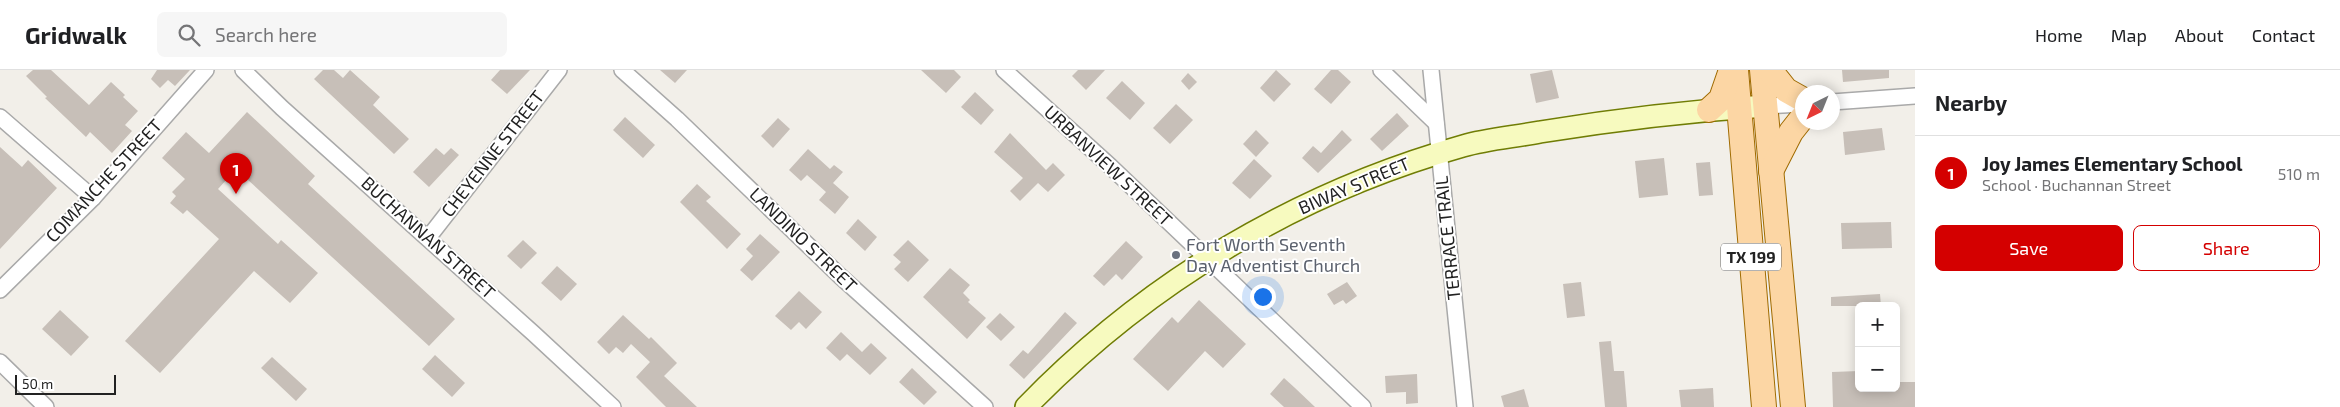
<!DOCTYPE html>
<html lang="en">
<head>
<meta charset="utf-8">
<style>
	body { margin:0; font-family:"Exo 2",sans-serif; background:#f6f6f6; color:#202124 }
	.controls { position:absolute; right:15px; bottom:15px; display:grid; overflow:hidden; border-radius:8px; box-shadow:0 2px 12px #0003 }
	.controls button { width:45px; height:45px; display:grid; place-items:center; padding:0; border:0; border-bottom:1px solid #e0e0e0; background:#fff; color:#202124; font:25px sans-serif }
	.compass { position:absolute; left:1795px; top:15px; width:45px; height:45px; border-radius:50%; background:#fff; box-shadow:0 2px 12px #0003; rotate:223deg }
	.scale { position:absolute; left:15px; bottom:12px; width:101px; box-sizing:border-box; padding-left:5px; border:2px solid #222; border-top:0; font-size:14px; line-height:18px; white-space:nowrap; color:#222; -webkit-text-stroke:4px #fff; paint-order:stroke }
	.you { position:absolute; left:1262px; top:226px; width:18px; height:18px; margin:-12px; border:4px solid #fff; border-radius:50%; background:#1a73e8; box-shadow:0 0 0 8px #1a73e833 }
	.badge { display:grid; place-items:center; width:32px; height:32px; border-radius:50%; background:#d40000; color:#fff; font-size:16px; font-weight:700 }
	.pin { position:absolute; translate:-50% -41px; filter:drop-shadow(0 1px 2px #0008) }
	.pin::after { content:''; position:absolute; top:26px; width:18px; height:15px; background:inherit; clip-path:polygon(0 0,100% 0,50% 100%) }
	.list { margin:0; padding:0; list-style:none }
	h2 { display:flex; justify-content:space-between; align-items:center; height:65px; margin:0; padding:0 20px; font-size:21px }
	h2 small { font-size:16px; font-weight:400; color:#757577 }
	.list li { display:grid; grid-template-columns:32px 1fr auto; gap:15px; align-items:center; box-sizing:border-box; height:75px; padding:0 20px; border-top:1px solid #e0e0e0 }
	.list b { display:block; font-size:19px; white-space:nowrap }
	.list p { margin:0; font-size:16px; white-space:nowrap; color:#757577 }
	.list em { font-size:16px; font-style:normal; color:#757577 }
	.actions { display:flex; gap:10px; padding:15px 20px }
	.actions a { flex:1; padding:11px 0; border:1px solid #d40000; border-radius:8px; text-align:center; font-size:18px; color:#d40000 }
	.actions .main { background:#d40000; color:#fff }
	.icon { flex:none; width:28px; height:28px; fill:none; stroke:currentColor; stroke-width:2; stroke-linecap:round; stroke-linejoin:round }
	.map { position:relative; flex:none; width:1915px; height:337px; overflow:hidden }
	header { display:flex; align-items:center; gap:30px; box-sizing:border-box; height:70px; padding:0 25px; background:#fff; border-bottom:1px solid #e0e0e0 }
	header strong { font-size:24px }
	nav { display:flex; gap:28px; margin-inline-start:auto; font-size:18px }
	.search { width:350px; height:45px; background:#f6f6f6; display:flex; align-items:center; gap:12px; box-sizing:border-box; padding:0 18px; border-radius:8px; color:#757577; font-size:19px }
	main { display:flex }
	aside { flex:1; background:#fff }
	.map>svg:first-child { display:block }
</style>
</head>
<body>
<header>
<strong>Gridwalk</strong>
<div class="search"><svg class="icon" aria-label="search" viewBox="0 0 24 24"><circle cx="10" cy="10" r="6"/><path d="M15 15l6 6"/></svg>Search here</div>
<nav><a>Home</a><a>Map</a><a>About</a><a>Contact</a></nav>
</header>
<main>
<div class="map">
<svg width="1915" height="337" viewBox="0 0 1915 337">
	<rect width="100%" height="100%" fill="#f2efe9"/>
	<g fill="#c7bfb8">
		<polygon points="33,0 51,0 89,35 111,12 125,25 123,27 138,41 125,55 132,61 112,83 90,62 86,67 45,28 47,27 26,6"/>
		<polygon points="157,0 190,0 175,16 168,10 160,18 151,9"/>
		<polygon points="323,0 334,0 343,8 350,0 380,27 373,35 409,69 394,84 314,9"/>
		<polygon points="500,0 530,0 507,24 491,10"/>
		<polygon points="660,0 687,0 675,13"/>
		<polygon points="921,0 954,0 961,7 946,23"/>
		<polygon points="1078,0 1105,0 1086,20 1072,6"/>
		<polygon points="1276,0 1291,14 1274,32 1260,18"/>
		<polygon points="1331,0 1338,0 1351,12 1331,34 1314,19"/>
		<polygon points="1552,0 1559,28 1536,33 1530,4"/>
		<polygon points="1842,0 1889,0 1889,8 1843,12"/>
		<polygon points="1188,3 1197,12 1189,20 1181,11"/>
		<polygon points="1122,11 1145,33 1130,50 1106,28"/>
		<polygon points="975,22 994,40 981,55 961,37"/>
		<polygon points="1176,34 1193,50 1170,74 1153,58"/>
		<polygon points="247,42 315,106 308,114 455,249 429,276 236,99 218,119 278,174 281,170 318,203 290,233 254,201 160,303 125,271 219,169 187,140 183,144 170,133 176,126 172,122 185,109 162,88 186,62 209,83"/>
		<polygon points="1397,43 1409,56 1382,81 1370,69"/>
		<polygon points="625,47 655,75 643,88 613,60"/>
		<polygon points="778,48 790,59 773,78 761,66"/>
		<polygon points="1882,58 1885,80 1845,85 1843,62"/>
		<polygon points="1256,60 1269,73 1256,87 1243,74"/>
		<polygon points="1342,60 1352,70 1318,103 1302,88 1313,76 1321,83"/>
		<polygon points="1010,63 1046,100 1053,93 1065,105 1048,122 1038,113 1020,131 1010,121 1023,108 994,82"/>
		<polygon points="0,77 22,97 28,90 57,118 0,179"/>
		<polygon points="436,78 444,85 451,78 459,85 429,117 413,102"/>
		<polygon points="808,79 830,99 834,95 843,102 833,113 849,127 835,144 819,130 826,122 807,105 801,111 789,100"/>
		<polygon points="1664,88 1668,125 1639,128 1635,91"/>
		<polygon points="1254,89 1272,106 1250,129 1232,113"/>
		<polygon points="1710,92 1713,125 1699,126 1696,93"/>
		<polygon points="697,114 711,127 706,131 741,164 727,179 680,132"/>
		<polygon points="858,149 877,167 865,181 846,163"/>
		<polygon points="1891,152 1892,178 1842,179 1841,153"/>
		<polygon points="760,164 780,182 752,211 740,200 753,186 746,179"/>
		<polygon points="523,170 537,183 521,199 507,186"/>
		<polygon points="908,170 929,190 908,212 894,199 901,192 893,185"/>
		<polygon points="1126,171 1143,187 1122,210 1116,204 1104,216 1093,206"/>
		<polygon points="557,196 577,214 561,231 541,213"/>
		<polygon points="950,198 970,215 963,223 970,230 968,232 986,248 967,269 923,227"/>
		<polygon points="1347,212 1357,226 1346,234 1343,230 1334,235 1327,224"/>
		<polygon points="1581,212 1585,246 1567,248 1563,214"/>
		<polygon points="799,221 822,242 806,259 799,252 791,260 775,246"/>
		<polygon points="1880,224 1881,236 1831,236 1831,227"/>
		<polygon points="1199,230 1246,274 1223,298 1205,281 1168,321 1133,289 1172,247 1178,253"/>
		<polygon points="60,240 89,267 71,286 42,259"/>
		<polygon points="1065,242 1077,253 1024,309 1009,295 1023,280 1028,284"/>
		<polygon points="1000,243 1015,257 1001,271 986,257"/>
		<polygon points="623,245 649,269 651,267 677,293 664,306 697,337 666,337 636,307 650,292 631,274 623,283 616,277 609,284 597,272"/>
		<polygon points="841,262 862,282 871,273 887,288 870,305 847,284 840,291 826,278"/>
		<polygon points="1611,271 1614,301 1624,301 1627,337 1605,337 1599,272"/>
		<polygon points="435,285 465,313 452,327 422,299"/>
		<polygon points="272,287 307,319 296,331 261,298"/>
		<polygon points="912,298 937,322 924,335 899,312"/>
		<polygon points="1859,301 1859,318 1896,318 1896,312 1915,312 1915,337 1833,337 1832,302"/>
		<polygon points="1417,304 1418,333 1406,334 1406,322 1386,323 1385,306"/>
		<polygon points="1284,308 1295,318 1315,337 1284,337 1270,324"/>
		<polygon points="1713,318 1714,337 1681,337 1679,320"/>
		<polygon points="1524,319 1529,337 1504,337 1501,326"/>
	</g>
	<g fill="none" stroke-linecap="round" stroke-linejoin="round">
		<g stroke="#a9a9a9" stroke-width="18">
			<g id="street">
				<polyline points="243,0 282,38 533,263 613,337"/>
				<polyline points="622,0 677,49 841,207 985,337"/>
				<polyline points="1004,0 1110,96 1363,337"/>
				<polyline points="1381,0 1436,53"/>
				<polyline points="1431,0 1465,337"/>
				<polyline points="1832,32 1915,26"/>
				<polyline points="1765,36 1802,34"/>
				<polyline points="0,47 93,128"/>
				<polyline points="428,168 559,0"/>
				<polyline points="0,220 93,128 206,0"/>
				<polyline points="0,292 46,337"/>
			</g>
		</g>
		<g stroke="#707d05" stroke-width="24">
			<path id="secondary" d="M1026 337C1146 213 1296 123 1463 76 1487 69 1514 67 1540 62 1614 50 1689 41 1765 36"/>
		</g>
		<g stroke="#a06b00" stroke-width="26">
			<g id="primary">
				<polyline points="1736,0 1764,337"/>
				<polyline points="1762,0 1793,337"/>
				<polyline points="1770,0 1786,20 1802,29"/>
				<polyline points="1709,40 1721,29 1731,0"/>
				<polyline points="1771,101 1791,62 1802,48"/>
			</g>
		</g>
		<use href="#street" stroke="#fff" stroke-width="15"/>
		<use href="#secondary" stroke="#f7fabf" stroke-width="21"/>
		<use href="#primary" stroke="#fcd6a4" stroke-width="24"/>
	</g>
	<circle fill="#6b7280" stroke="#fff" stroke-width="2" cx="1176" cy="185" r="5"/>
	<g text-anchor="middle" stroke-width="4" stroke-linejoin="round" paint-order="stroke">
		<rect fill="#fff" stroke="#646464" stroke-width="1" x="1721" y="173.5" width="60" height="27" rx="4"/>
		<g font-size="16" font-weight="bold" fill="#222">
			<text x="1751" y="193">TX 199</text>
		</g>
		<g font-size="18" fill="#222" stroke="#fff">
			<text transform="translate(493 84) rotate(-52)" y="6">CHEYENNE STREET</text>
			<text transform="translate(1108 96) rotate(43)" y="6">URBANVIEW STREET</text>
			<text transform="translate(104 111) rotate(-47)" y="6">COMANCHE STREET</text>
			<text transform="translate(1354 116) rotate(-23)" y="6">BIWAY STREET</text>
			<text transform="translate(428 168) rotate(42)" y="6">BUCHANNAN STREET</text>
			<text transform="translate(1448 168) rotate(-96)" y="6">TERRACE TRAIL</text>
			<text transform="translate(803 170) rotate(44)" y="6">LANDINO STREET</text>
		</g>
		<g font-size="18" fill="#5b616d" stroke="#fff" text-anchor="start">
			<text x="1186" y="181">Fort Worth Seventh<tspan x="1186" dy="21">Day Adventist Church</tspan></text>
		</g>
	</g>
</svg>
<div class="controls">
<button>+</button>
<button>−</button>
</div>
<svg class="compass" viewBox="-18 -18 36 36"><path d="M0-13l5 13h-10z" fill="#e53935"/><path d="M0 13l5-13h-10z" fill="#757577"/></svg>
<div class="scale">50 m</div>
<div class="you"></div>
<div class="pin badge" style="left:236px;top:124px">1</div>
</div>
<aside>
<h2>Nearby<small></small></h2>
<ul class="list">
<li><span class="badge">1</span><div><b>Joy James Elementary School</b><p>School · Buchannan Street</p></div><em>510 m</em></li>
</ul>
<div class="actions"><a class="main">Save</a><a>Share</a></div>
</aside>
</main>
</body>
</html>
